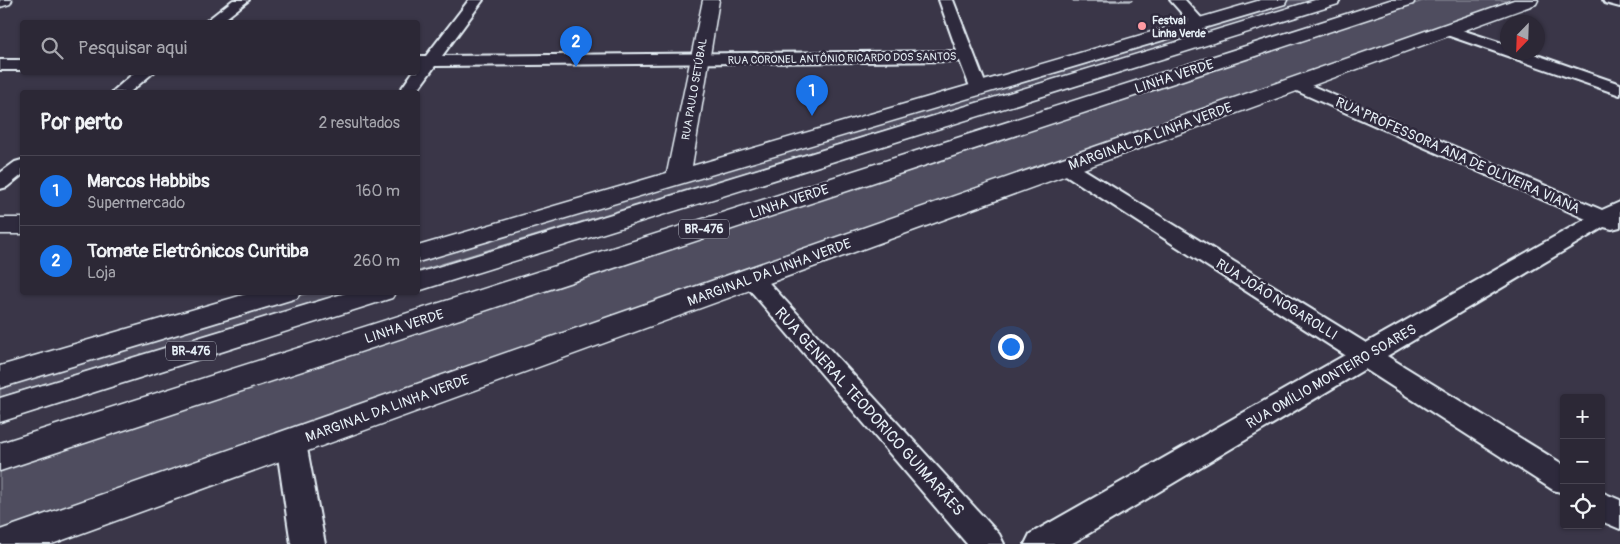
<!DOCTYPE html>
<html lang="pt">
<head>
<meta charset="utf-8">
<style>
	body { margin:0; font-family:Pangolin,sans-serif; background:#383442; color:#f1f3f6 }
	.controls { position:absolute; right:15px; bottom:15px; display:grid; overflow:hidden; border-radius:5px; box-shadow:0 1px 4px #0004 }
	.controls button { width:45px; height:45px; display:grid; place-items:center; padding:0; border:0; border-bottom:1px solid #484451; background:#2c2836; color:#f1f3f6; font:25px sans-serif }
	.compass { position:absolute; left:1500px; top:15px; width:45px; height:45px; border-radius:50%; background:#2c2836; box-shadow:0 1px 4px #0004; rotate:203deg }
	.you { position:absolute; left:1010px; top:346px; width:18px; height:18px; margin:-12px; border:4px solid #fff; border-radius:50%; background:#1a73e8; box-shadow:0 0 0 8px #1a73e833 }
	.badge { display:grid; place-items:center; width:32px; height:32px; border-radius:50%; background:#1a73e8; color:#fff; font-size:16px; font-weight:700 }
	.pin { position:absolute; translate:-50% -41px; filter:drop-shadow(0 1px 2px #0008) }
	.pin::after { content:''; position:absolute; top:26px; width:18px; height:15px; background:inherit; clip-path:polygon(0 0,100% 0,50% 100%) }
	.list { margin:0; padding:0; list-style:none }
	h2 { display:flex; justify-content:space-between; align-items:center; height:65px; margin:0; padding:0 20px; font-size:21px }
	h2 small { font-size:16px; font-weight:400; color:#a6a6ad }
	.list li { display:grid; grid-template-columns:32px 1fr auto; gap:15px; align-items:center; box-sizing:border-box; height:70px; padding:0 20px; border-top:1px solid #484451 }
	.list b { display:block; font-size:19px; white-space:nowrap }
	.list p { margin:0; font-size:16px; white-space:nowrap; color:#a6a6ad }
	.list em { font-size:16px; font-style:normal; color:#a6a6ad }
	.icon { flex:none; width:28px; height:28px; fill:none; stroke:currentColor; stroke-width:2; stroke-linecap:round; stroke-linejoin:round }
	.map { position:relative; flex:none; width:1620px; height:544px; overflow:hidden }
	.search { position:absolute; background:#2c2836; box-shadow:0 1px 4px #0004; left:20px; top:20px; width:400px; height:55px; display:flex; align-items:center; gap:12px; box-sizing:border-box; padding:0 18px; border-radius:5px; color:#a6a6ad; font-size:19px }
	.panel { position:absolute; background:#2c2836; box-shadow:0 1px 4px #0004; left:20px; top:90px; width:400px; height:205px; border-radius:5px }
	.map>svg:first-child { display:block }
</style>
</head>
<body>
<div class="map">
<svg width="1620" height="544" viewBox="0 0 1620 544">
	<rect width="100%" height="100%" fill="#3a3648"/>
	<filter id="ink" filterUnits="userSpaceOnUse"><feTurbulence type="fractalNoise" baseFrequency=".02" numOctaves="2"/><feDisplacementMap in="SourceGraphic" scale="10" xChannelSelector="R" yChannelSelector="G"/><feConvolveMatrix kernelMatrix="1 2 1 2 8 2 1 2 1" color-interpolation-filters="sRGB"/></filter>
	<g filter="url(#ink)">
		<g fill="#504e5f" stroke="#9ca0ac">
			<polygon points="1290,0 1314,0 418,271 418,260"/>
			<polygon points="1426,0 1517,0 0,544 0,470"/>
			<polygon points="309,293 346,293 0,397 0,385"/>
		</g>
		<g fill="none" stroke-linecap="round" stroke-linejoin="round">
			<g stroke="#e8f1f8" stroke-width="4">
				<g id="minor">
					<polygon points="233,0 249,0 221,22 205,22"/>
					<polygon points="469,0 483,0 442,56 957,51 939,0 953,0 987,88 984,92 972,92 960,61 435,66 416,92 399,92 413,72 418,72 418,56 426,56"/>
					<polygon points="1170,0 1185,0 1204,21 1207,24 1204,27 1194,27"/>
					<polygon points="1603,0 1620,0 1620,7 1605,3"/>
					<polygon points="1446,25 1508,45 1508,52 1528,52 1620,84 1620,95 1441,33 1438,30"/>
					<rect x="0" y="60" width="22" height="10"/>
					<polygon points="135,72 154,72 130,92 112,92"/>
					<polygon points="1296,79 1602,210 1620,202 1620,227 1612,229 1604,227 1387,356 1564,465 1564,493 1553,490 1365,369 1071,544 1025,544 1030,534 1345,355 1058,170 1055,166 1058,162 1065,160 1072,162 1366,343 1586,219 1290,88 1287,84 1290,80"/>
					<polygon points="22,160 22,175 7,187 0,189 0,173 15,162"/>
					<polygon points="752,271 760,273 999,534 1004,544 967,544 744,283 740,278 744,273"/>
					<polygon points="291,432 301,435 306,443 325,544 291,544 276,443 281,435"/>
					<polygon points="1601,492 1620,500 1620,529 1601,521"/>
				</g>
			</g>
			<g stroke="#e8f1f8" stroke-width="3">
				<rect id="tertiary" x="0" y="218" width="22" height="16"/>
			</g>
			<g stroke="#e8f1f8" stroke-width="3">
				<g id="secondary">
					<polygon points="0,0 12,0 10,4 0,7"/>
					<polygon points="703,0 719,0 692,166 1261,0 1287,0 1285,4 418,262 418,246 667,173"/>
					<polygon points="1514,0 1538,0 1536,4 52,544 0,544 0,530"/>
					<polygon points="253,292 301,292 297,298 0,388 0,366"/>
				</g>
			</g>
			<g stroke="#e8f1f8" stroke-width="3">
				<g id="trunk">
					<polygon points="1315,0 1340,0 1338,4 418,291 418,273"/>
					<polygon points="1390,0 1415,0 1413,4 0,471 0,443"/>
					<polygon points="349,292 396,292 392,298 0,422 0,398"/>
				</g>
			</g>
			<use href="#minor" fill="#2f2a3d" fill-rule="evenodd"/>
			<use href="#tertiary" fill="#2f2a3d" fill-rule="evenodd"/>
			<use href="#secondary" fill="#2f2a3d" fill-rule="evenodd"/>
			<use href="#trunk" fill="#2f2a3d" fill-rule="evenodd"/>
		</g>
		<polygon fill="#555361" stroke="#e8f1f8" points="1072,0 1132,0 1132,1 1073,1"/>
	</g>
	<circle fill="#ff9aa2" stroke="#2f2a3d" stroke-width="2" cx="1142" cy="26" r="5"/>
	<g text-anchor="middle" stroke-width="5" stroke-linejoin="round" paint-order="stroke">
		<g font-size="11" font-weight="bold" fill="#e8f1f8" stroke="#2f2a3d" text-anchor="start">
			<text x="1152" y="24">Festval<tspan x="1152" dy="13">Linha Verde</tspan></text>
		</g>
		<g font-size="11" fill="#e8f1f8" stroke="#2f2a3d">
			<text transform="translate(842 58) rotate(-1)" y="4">RUA CORONEL ANTÔNIO RICARDO DOS SANTOS</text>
			<text transform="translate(694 89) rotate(-80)" y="4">RUA PAULO SETÚBAL</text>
		</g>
		<g fill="#2f2a3d" stroke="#b0b5c0" stroke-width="1">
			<rect x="679" y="219.5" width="50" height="19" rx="4"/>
			<rect x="166" y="341.5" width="50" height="19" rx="4"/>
		</g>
		<g font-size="12" font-weight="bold" fill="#e8f1f8">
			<text x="704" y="233">BR-476</text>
			<text x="191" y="355">BR-476</text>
		</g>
		<g font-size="14" fill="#e8f1f8" stroke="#2f2a3d">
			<text transform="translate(1174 76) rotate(-18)" y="5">LINHA VERDE</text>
			<text transform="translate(1150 136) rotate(-20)" y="5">MARGINAL DA LINHA VERDE</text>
			<text transform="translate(1458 155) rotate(24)" y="5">RUA PROFESSORA ANA DE OLIVEIRA VIANA</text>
			<text transform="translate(789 201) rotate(-18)" y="5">LINHA VERDE</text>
			<text transform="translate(769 272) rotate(-20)" y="5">MARGINAL DA LINHA VERDE</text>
			<text transform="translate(1277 299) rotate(32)" y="5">RUA JOÃO NOGAROLLI</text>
			<text transform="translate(404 326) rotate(-18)" y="5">LINHA VERDE</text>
			<text transform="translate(1331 376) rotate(-30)" y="5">RUA OMÍLIO MONTEIRO SOARES</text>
			<text transform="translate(387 408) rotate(-20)" y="5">MARGINAL DA LINHA VERDE</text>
		</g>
		<g font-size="16" fill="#e8f1f8" stroke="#2f2a3d">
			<text transform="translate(870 411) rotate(48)" y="6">RUA GENERAL TEODORICO GUIMARÃES</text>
		</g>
	</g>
</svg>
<div class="controls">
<button>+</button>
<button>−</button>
<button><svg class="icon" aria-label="locate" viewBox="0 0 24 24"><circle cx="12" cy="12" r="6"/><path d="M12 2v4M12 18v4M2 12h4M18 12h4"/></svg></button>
</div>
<svg class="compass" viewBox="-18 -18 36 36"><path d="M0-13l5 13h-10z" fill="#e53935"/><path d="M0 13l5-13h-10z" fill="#a6a6ad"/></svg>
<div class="you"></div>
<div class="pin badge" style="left:812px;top:116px">1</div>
<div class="pin badge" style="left:576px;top:67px">2</div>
<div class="search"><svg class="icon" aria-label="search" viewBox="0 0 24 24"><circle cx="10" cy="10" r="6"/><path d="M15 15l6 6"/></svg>Pesquisar aqui</div>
<section class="panel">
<h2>Por perto<small>2 resultados</small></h2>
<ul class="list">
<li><span class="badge">1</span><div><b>Marcos Habbibs</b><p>Supermercado</p></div><em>160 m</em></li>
<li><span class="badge">2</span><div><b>Tomate Eletrônicos Curitiba</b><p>Loja</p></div><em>260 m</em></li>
</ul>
</section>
</div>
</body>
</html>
